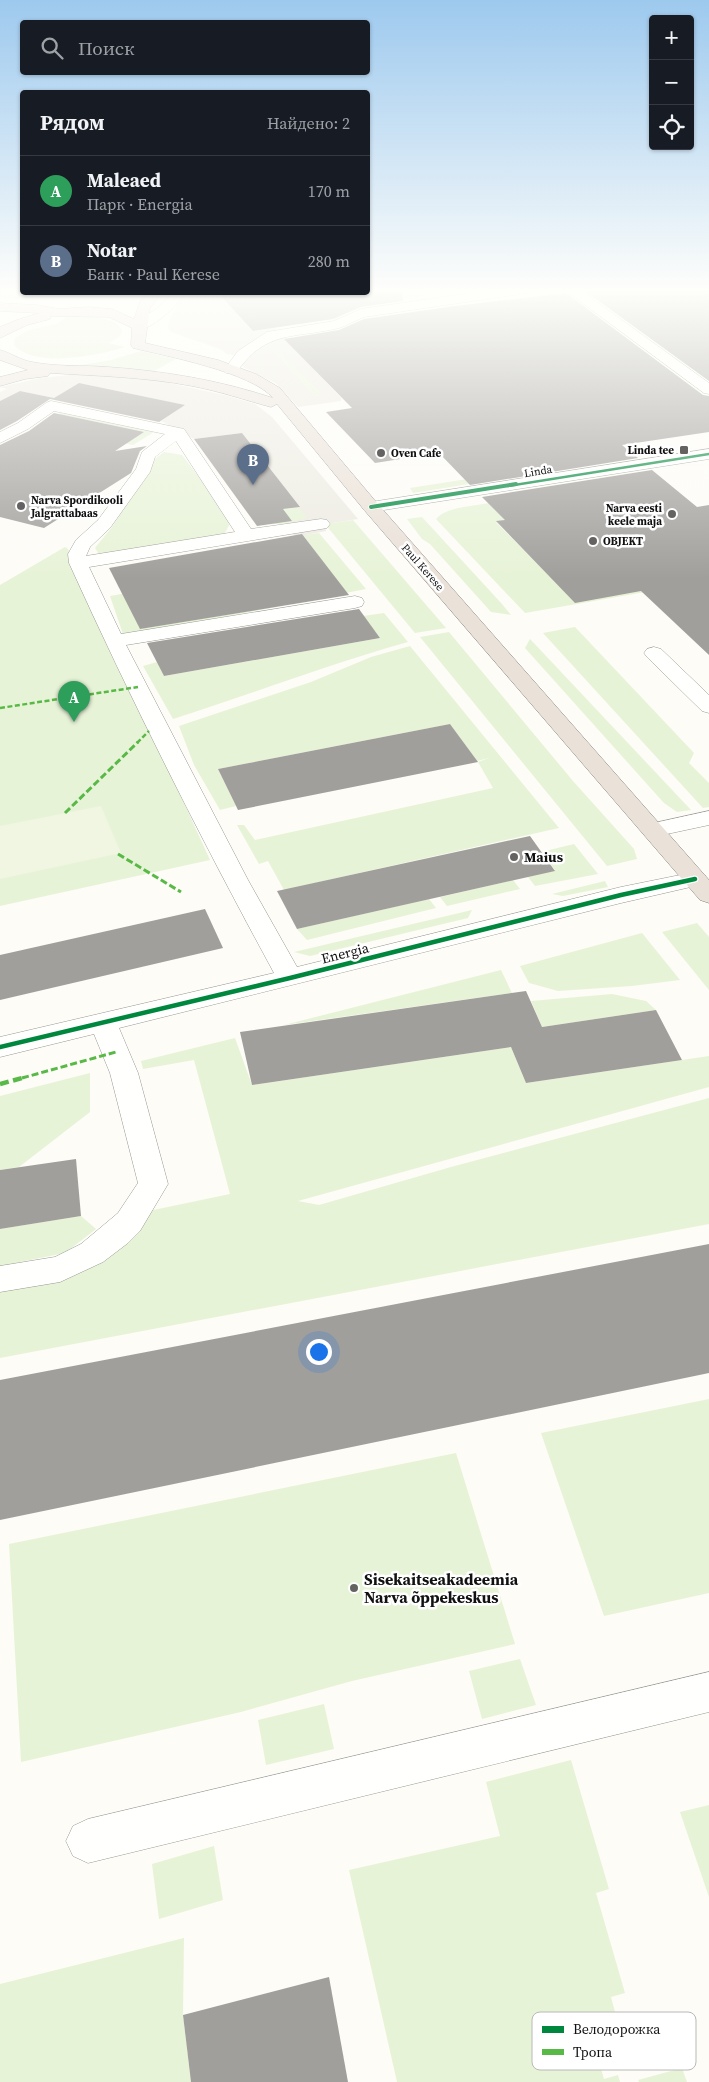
<!DOCTYPE html>
<html lang="ru">
<head>
<meta charset="utf-8">
<style>
	body { margin:0; font-family:"Source Serif 4",serif; background:#20242c; color:#f1f3f6 }
	.controls { position:absolute; right:15px; top:15px; display:grid; overflow:hidden; border-radius:5px; box-shadow:0 1px 4px #0004 }
	.controls button { width:45px; height:45px; display:grid; place-items:center; padding:0; border:0; border-bottom:1px solid #363941; background:#171b24; color:#f1f3f6; font:25px sans-serif }
	.you { position:absolute; left:318px; top:1351px; width:18px; height:18px; margin:-12px; border:4px solid #fff; border-radius:50%; background:#1a73e8; box-shadow:0 0 0 8px #1a73e833 }
	.badge { display:grid; place-items:center; width:32px; height:32px; border-radius:50%; background:#b2b2b3; color:#fff; font-size:16px; font-weight:700 }
	.pin { position:absolute; translate:-50% -41px; filter:drop-shadow(0 1px 2px #0008) }
	.pin::after { content:''; position:absolute; top:26px; width:18px; height:15px; background:inherit; clip-path:polygon(0 0,100% 0,50% 100%) }
	.list { margin:0; padding:0; list-style:none }
	h2 { display:flex; justify-content:space-between; align-items:center; height:65px; margin:0; padding:0 20px; font-size:21px }
	h2 small { font-size:16px; font-weight:400; color:#9ea1a6 }
	.list li { display:grid; grid-template-columns:32px 1fr auto; gap:15px; align-items:center; box-sizing:border-box; height:70px; padding:0 20px; border-top:1px solid #363941 }
	.list b { display:block; font-size:19px; white-space:nowrap }
	.list p { margin:0; font-size:16px; white-space:nowrap; color:#9ea1a6 }
	.list em { font-size:16px; font-style:normal; color:#9ea1a6 }
	.icon { flex:none; width:28px; height:28px; fill:none; stroke:currentColor; stroke-width:2; stroke-linecap:round; stroke-linejoin:round }
	.map { position:relative; flex:none; width:709px; height:2082px; overflow:hidden }
	.search { position:absolute; background:#171b24; box-shadow:0 1px 4px #0004; left:20px; top:20px; width:350px; height:55px; display:flex; align-items:center; gap:12px; box-sizing:border-box; padding:0 18px; border-radius:5px; color:#9ea1a6; font-size:19px }
	.panel { position:absolute; background:#171b24; box-shadow:0 1px 4px #0004; left:20px; top:90px; width:350px; height:205px; border-radius:5px }
	.map>svg:first-child { display:block }
</style>
</head>
<body>
<div class="map">
<svg width="709" height="2082" viewBox="0 0 709 2082">
	<rect width="100%" height="100%" fill="#fdfcf7"/>
	<g fill="#e7f3d7">
		<polygon points="0,287 22,287 22,292 51,293 25,299 0,299"/>
		<polygon points="404,287 419,287 422,290 480,287 482,289 357,304 335,320 310,297 368,291 372,295 403,292 401,288"/>
		<path d="M68 316C82 317 117 315 122 331L119 337 108 343 125 347C98 355 36 369 14 345L15 338 29 330 57 324Z"/>
		<polygon points="277,349 322,395 315,396 273,350"/>
		<polygon points="141,351 176,359 152,372 75,366 111,360"/>
		<polygon points="61,413 154,432 133,445 40,425"/>
		<polygon points="672,447 677,451 413,493 410,488"/>
		<polygon points="164,452 182,455 214,497 230,523 225,533 214,538 99,554 95,548 112,527 155,459"/>
		<path d="M603 485 624 501 496 522 559 586 632 574 651 591 525 613 436 519C443 511 454 509 464 507Z"/>
		<path d="M300 507 308 519C284 524 273 529 252 514Z"/>
		<polygon points="422,517 502,604 511,615 491,612 430,544 422,539 407,519"/>
		<polygon points="353,520 446,628 415,633 325,524"/>
		<polygon points="319,533 366,589 124,637 110,596 321,559 303,535"/>
		<polygon points="65,547 68,549 210,860 0,906 0,585"/>
		<path d="M384 613 408 642C329 664 252 694 173 719L143 666 157 662 164 676 380 638 363 616Z"/>
		<polygon points="575,627 694,753 689,763 709,783 709,807 703,808 543,633"/>
		<polygon points="449,632 573,781 634,849 637,859 607,866 420,637"/>
		<polygon points="530,639 691,810 677,812 664,803 525,648"/>
		<polygon points="410,646 559,828 284,890 268,861 259,864 237,825 244,825 255,840 493,788 478,762 489,758 477,761 450,724 218,769 236,806 220,810 194,765 179,726 311,682 371,657"/>
		<polygon points="574,844 598,874 535,886 528,877 555,870 541,852"/>
		<polygon points="513,880 520,889 447,906 440,897"/>
		<polygon points="605,881 608,887 563,896 552,894"/>
		<polygon points="429,899 436,908 307,940 297,929"/>
		<polygon points="472,910 468,918 310,956 294,952"/>
		<polygon points="697,923 709,937 709,990 662,932"/>
		<polygon points="642,933 680,980 632,986 558,991 529,983 520,966"/>
		<polygon points="501,970 512,993 284,1025"/>
		<polygon points="612,994 646,1001 656,1010 542,1027 531,1001"/>
		<polygon points="235,1038 252,1085 511,1047 526,1083 709,1056 709,1087 298,1201 319,1205 451,1167 709,1098 709,1224 0,1358 0,1291 62,1280 110,1257 139,1213 230,1194 194,1060 143,1069 141,1061"/>
		<polygon points="90,1073 90,1112 19,1167 0,1170 0,1096"/>
		<polygon points="81,1216 96,1229 65,1253 0,1266 0,1229"/>
		<polygon points="709,1399 709,1593 604,1616 541,1433"/>
		<polygon points="456,1453 515,1644 352,1681 241,1712 21,1762 9,1544"/>
		<polygon points="520,1659 536,1705 482,1719 469,1671"/>
		<polygon points="324,1704 334,1749 266,1765 258,1720"/>
		<polygon points="571,1760 609,1889 596,1893 625,1993 611,1997 623,2042 609,2046 600,2014 572,2021 581,2056 596,2052 604,2079 618,2075 620,2082 397,2082 349,1870 500,1836 486,1782"/>
		<polygon points="709,1805 709,1897 680,1812"/>
		<polygon points="214,1846 223,1900 159,1919 152,1864"/>
		<polygon points="184,1938 183,2015 191,2082 0,2082 0,1984"/>
		<polygon points="682,2068 687,2082 639,2082 638,2080"/>
	</g>
	<polygon fill="#f0f6e1" points="101,806 121,853 0,879 0,826"/>
	<g fill="#edebe2" fill-rule="evenodd">
		<path d="M189 292 217 293 253 331 275 328 341 398V401L298 407 277 384 239 365 243 357 227 354 220 349 171 332 168 328 170 319 179 302ZM277 349 321 394V395L315 396 273 350Z"/>
		<polygon points="91,373 156,380 228,396 255,404 272,417 358,519 325,524 326,531 295,537 284,524 307,518 242,433 194,439 161,421 184,405 79,383 54,398 20,391 0,401 0,392 7,389 0,387 40,378"/>
	</g>
	<g fill="#a19f9c">
		<polygon points="618,287 709,287 709,381 585,291"/>
		<polygon points="217,292 402,292 403,301 361,307 333,319 253,331"/>
		<polygon points="566,293 703,395 709,396 709,432 622,445 638,458 470,485 439,453 375,463 326,412 352,408 284,339 339,330 364,319 455,306"/>
		<polygon points="79,383 127,393 185,405 159,422 50,399 17,421 0,430 0,401 20,391 54,398"/>
		<polygon points="54,413 144,432 115,451 147,446 140,451 131,473 44,528 0,517 0,445 29,431"/>
		<polygon points="242,433 300,507 283,509 292,521 257,526 194,439"/>
		<polygon points="652,470 697,507 709,505 709,655 641,591 575,603 496,521 505,520 482,497"/>
		<polygon points="302,534 349,595 140,629 109,568"/>
		<polygon points="359,609 380,638 164,676 147,643"/>
		<polygon points="450,724 478,762 238,810 218,769"/>
		<polygon points="530,836 555,871 297,929 277,891"/>
		<polygon points="205,909 223,948 0,1000 0,955"/>
		<polygon points="526,991 542,1027 656,1010 682,1060 526,1083 511,1047 252,1085 240,1032"/>
		<polygon points="76,1159 81,1216 0,1229 0,1170"/>
		<polygon points="709,1244 709,1373 0,1520 0,1380"/>
		<polygon points="329,1977 348,2082 191,2082 183,2015"/>
	</g>
	<g fill="none" stroke-linecap="round" stroke-linejoin="round">
		<g stroke="#979795" stroke-width="1">
			<g id="minor">
				<path d="M512 287H547L541 291 364 317C356 320 348 325 339 328 294 339 266 329 236 373H226L224 370 238 351 267 332 334 321 361 309Z"/>
				<polygon points="561,287 576,287 709,383 709,394 704,393"/>
				<path d="M173 292H186C177 305 151 333 134 329L132 326 134 323 158 308Z"/>
				<path d="M51 401 184 429 251 529 321 519 327 520 330 524 327 528 321 529 89 567 121 634 355 596 362 598 364 602 362 606 355 608 126 645 248 880 297 967 621 887 695 872 704 874 707 879 704 884 695 886 621 903 119 1028 138 1073 168 1184 140 1231 128 1243 103 1262 60 1282 0 1292V1266L55 1257 81 1244 118 1213 138 1183 110 1073 94 1034 0 1057V1037L274 973C201 839 132 702 69 563L68 554 76 540 98 520 136 469 142 452 165 434 54 411 28 429 0 443V432L18 423 46 403ZM176 441 235 532 86 556 90 547 110 528 150 472 155 457Z"/>
				<polygon points="709,449 709,459 371,512 365,511 362,507 365,503 371,502"/>
				<polygon points="654,647 661,649 709,695 709,713 702,711 647,657 644,653 647,649"/>
				<polygon points="709,811 709,825 653,837 645,835 641,830 645,825"/>
				<polygon points="709,1672 709,1712 88,1863 73,1856 66,1841 73,1826 88,1819"/>
			</g>
		</g>
		<g stroke="#858482" stroke-width="1">
			<path id="highway" d="M148 292H163L150 308 145 343 218 360 256 374 280 388 377 503 709 880V903L700 900 365 511 277 404 271 407C245 400 219 391 192 386 145 377 98 376 50 373L48 376 25 379 0 386V377L28 370 0 360V350C11 353 20 360 32 362 57 367 83 365 108 367 164 371 219 380 273 398 251 372 166 356 133 348L131 345 132 328 109 317 51 316 50 319 27 325 0 338V327L17 320 39 313 0 311V303L37 305 59 309 88 307 112 309 134 319 140 302Z"/>
		</g>
		<use href="#minor" fill="#fffffe" fill-rule="evenodd"/>
		<use href="#highway" fill="#eae1d8" fill-rule="evenodd"/>
		<g stroke="#58b947" stroke-width="2.5" stroke-dasharray="5 2.5" stroke-linecap="butt">
			<polyline points="0,708 138,687"/>
			<polyline points="137,743 149,731"/>
		</g>
		<g stroke="#58b947" stroke-width="3" stroke-dasharray="7 3" stroke-linecap="butt">
			<polyline points="65,813 138,742"/>
			<polyline points="118,854 181,892"/>
			<polyline points="22,1078 116,1052"/>
		</g>
		<polyline stroke="#58b947" stroke-width="4.5" stroke-dasharray="9 4.5" stroke-linecap="butt" points="0,1084 26,1077"/>
		<g stroke="#fff" stroke-width="4.5">
			<polyline id="cycleway-far2" points="508,486 709,454"/>
		</g>
		<g stroke="#fff" stroke-width="5.5">
			<polyline id="cycleway-far1" points="371,507 516,484"/>
		</g>
		<g stroke="#fff" stroke-width="7">
			<polyline id="cycleway" points="0,1047 290,978 621,895 695,879"/>
		</g>
		<use href="#cycleway-far2" stroke="#00873e" stroke-width="2.5"/>
		<use href="#cycleway-far1" stroke="#00873e" stroke-width="4"/>
		<use href="#cycleway" stroke="#00873e" stroke-width="4.5"/>
	</g>
	<linearGradient id="sky" x2="0" y2="1"><stop stop-color="#9dc9ee"/><stop offset="0.5" stop-color="#fefefb"/><stop offset="1" stop-color="#fefefb" stop-opacity="0"/></linearGradient>
	<rect width="709" height="579" fill="url(#sky)"/>
	<g fill="#646362" stroke="#fff" stroke-width="2">
		<rect x="679" y="445" width="10" height="10" rx="2.5"/>
		<circle cx="381" cy="453" r="5"/>
		<circle cx="21" cy="506" r="5"/>
		<circle cx="672" cy="514" r="5"/>
		<circle cx="593" cy="541" r="5"/>
		<circle cx="514" cy="857" r="5"/>
		<circle cx="354" cy="1588" r="5"/>
	</g>
	<g text-anchor="middle" stroke-width="5" stroke-linejoin="round" paint-order="stroke">
		<g font-size="11" font-weight="bold" fill="#111" stroke="#fff" text-anchor="start">
			<text x="674" y="454" text-anchor="end">Linda tee</text>
			<text x="391" y="457">Oven Cafe</text>
			<text x="31" y="504">Narva Spordikooli<tspan x="31" dy="13">Jalgrattabaas</tspan></text>
			<text x="662" y="512" text-anchor="end">Narva eesti<tspan x="662" dy="13">keele maja</tspan></text>
			<text x="603" y="545">OBJEKT</text>
		</g>
		<g font-size="11" fill="#111" stroke="#fff">
			<text transform="translate(538 471) rotate(-9)" y="4">Linda</text>
			<text transform="translate(423 567) rotate(49)" y="4">Paul Kerese</text>
		</g>
		<g font-size="14" font-weight="bold" fill="#111" stroke="#fff" text-anchor="start">
			<text x="524" y="862">Maius</text>
		</g>
		<g font-size="14" fill="#111" stroke="#fff">
			<text transform="translate(345 953) rotate(-14)" y="5">Energia</text>
		</g>
		<g font-size="16" font-weight="bold" fill="#111" stroke="#fff" text-anchor="start">
			<text x="364" y="1585">Sisekaitseakadeemia<tspan x="364" dy="18">Narva õppekeskus</tspan></text>
		</g>
	</g>
	<rect x="532" y="2012" width="164" height="58" rx="8" fill="#fff" stroke="#b8b8b8" stroke-width="1"/>
	<rect x="542" y="2026" width="22" height="7" fill="#00873e"/>
	<rect x="542" y="2049" width="22" height="6" fill="#58b947"/>
	<g font-size="14" fill="#111">
		<text x="573" y="2034">Велодорожка</text>
		<text x="573" y="2057">Тропа</text>
	</g>
</svg>
<div class="controls">
<button>+</button>
<button>−</button>
<button><svg class="icon" aria-label="locate" viewBox="0 0 24 24"><circle cx="12" cy="12" r="6"/><path d="M12 2v4M12 18v4M2 12h4M18 12h4"/></svg></button>
</div>
<div class="you"></div>
<div class="pin badge" style="left:74px;top:722px;background:#2e9e5b">A</div>
<div class="pin badge" style="left:253px;top:485px;background:#5c6f8a">B</div>
<div class="search"><svg class="icon" aria-label="search" viewBox="0 0 24 24"><circle cx="10" cy="10" r="6"/><path d="M15 15l6 6"/></svg>Поиск</div>
<section class="panel">
<h2>Рядом<small>Найдено: 2</small></h2>
<ul class="list">
<li><span class="badge" style="background:#2e9e5b">A</span><div><b>Maleaed</b><p>Парк · Energia</p></div><em>170 m</em></li>
<li><span class="badge" style="background:#5c6f8a">B</span><div><b>Notar</b><p>Банк · Paul Kerese</p></div><em>280 m</em></li>
</ul>
</section>
</div>
</body>
</html>
